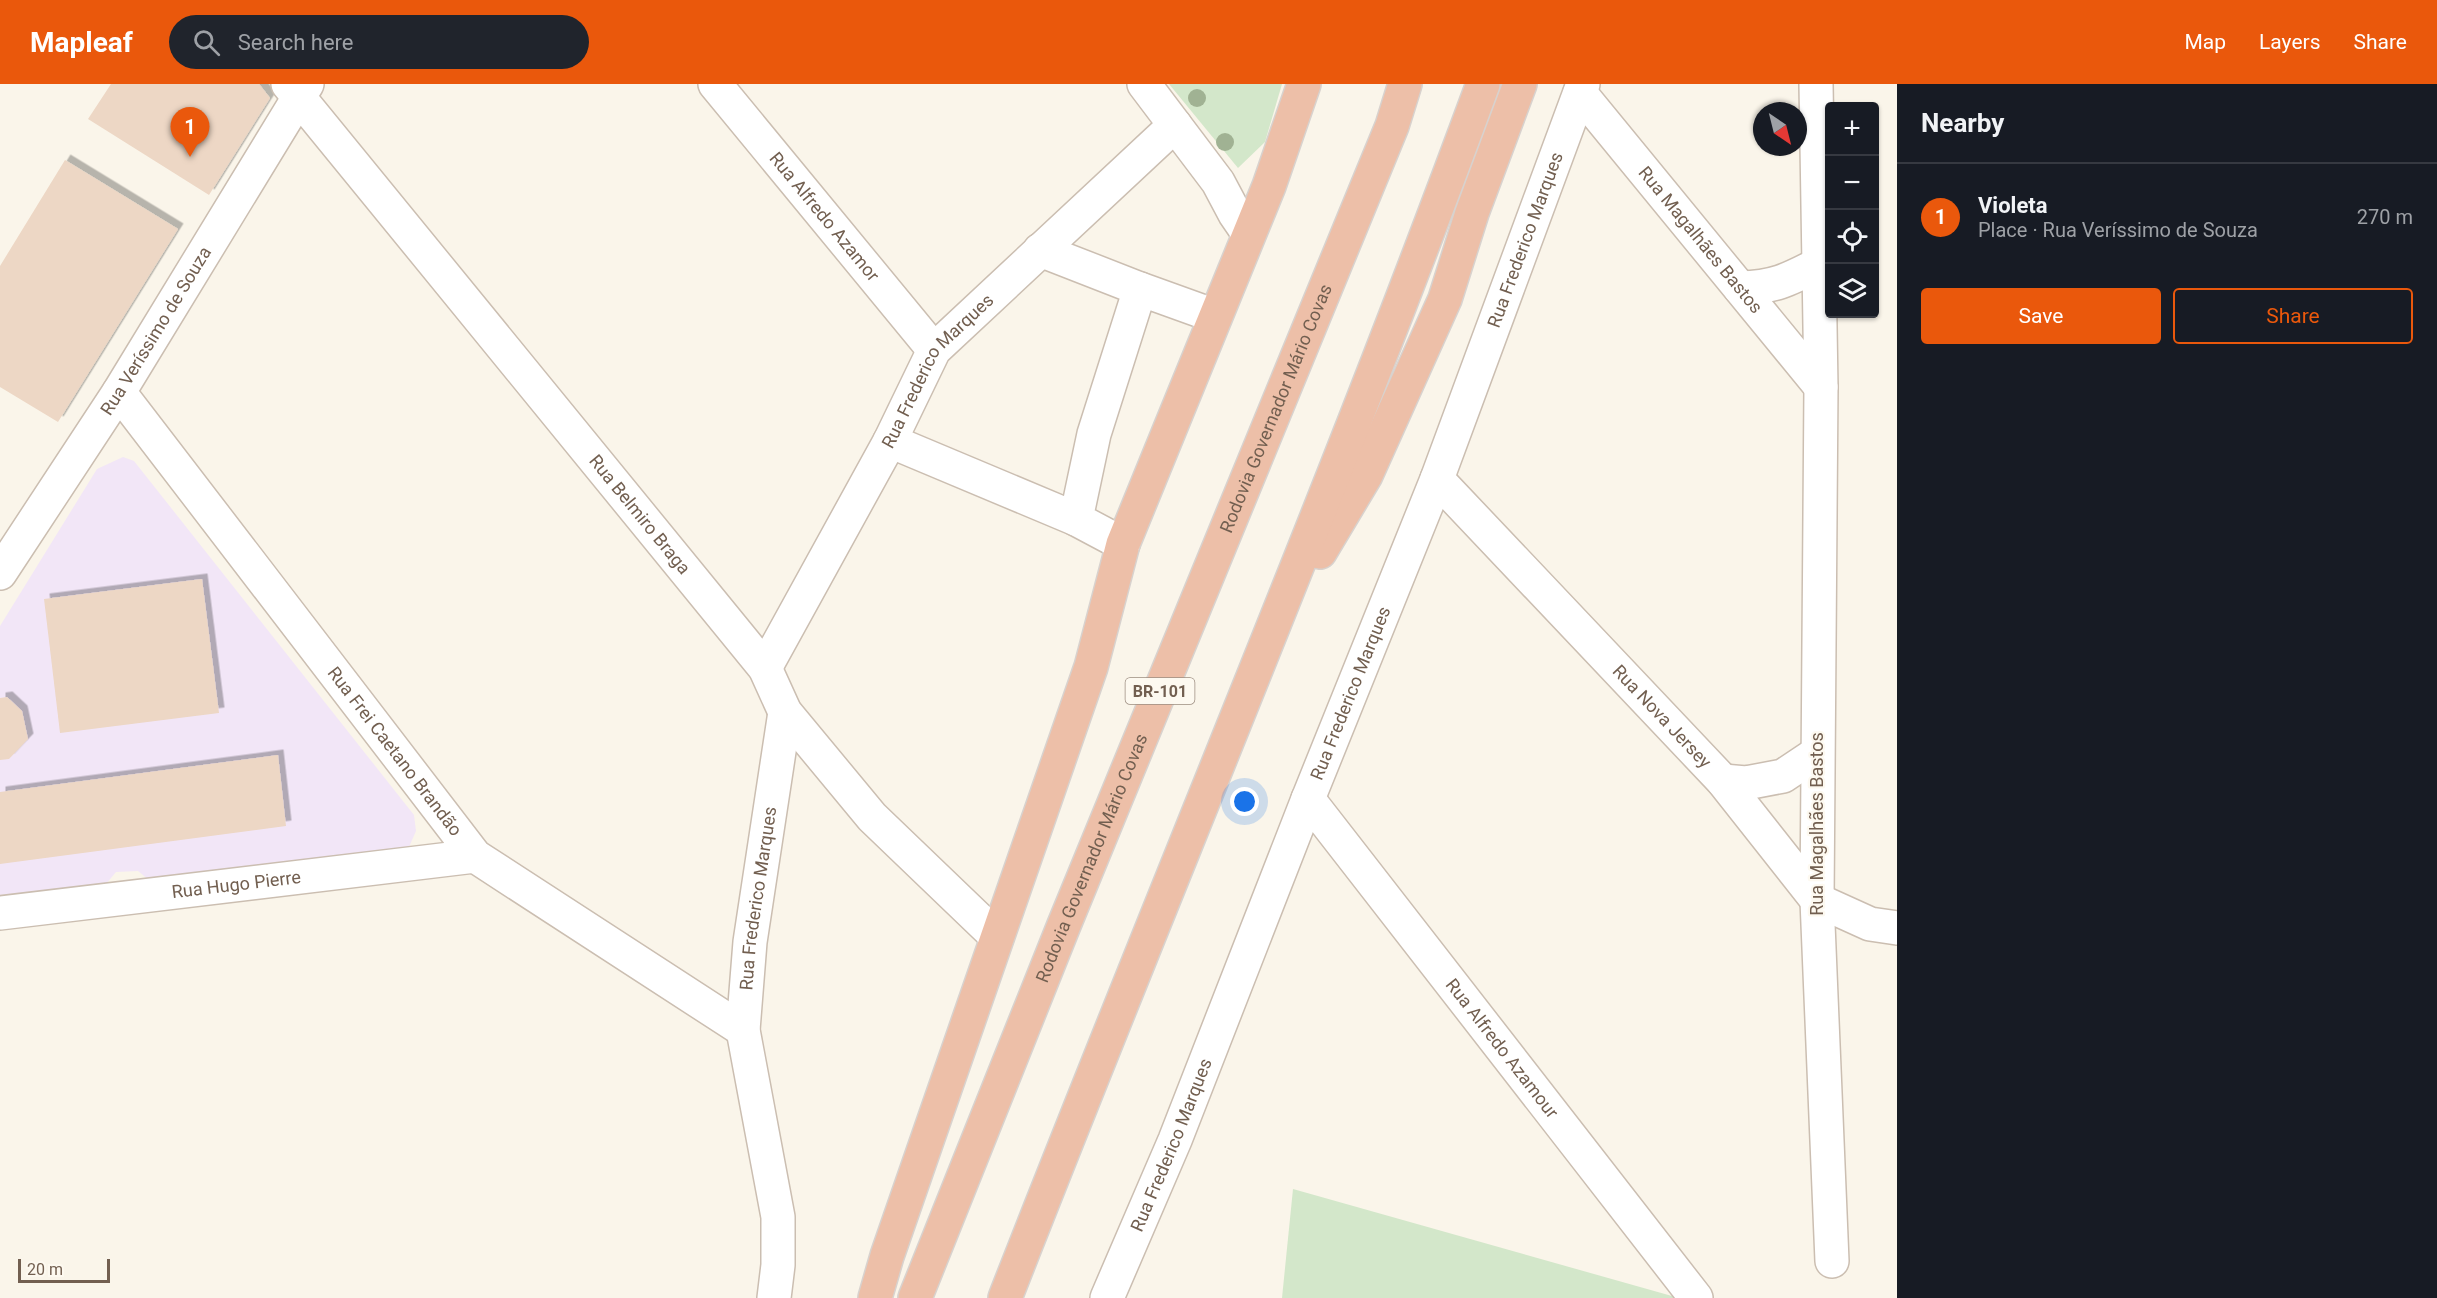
<!DOCTYPE html>
<html lang="en">
<head>
<meta charset="utf-8">
<style>
	body { margin:0; font-family:Roboto,sans-serif; background:#20242c; color:#f1f3f6 }
	.controls { position:absolute; right:18px; top:18px; display:grid; overflow:hidden; border-radius:6px; box-shadow:0 2px 4px #0004 }
	.controls button { width:54px; height:54px; display:grid; place-items:center; padding:0; border:0; border-bottom:2px solid #363941; background:#171b24; color:#f1f3f6; font:30px sans-serif }
	.compass { position:absolute; left:1753px; top:18px; width:54px; height:54px; border-radius:50%; background:#171b24; box-shadow:0 2px 4px #0004; rotate:145deg }
	.scale { position:absolute; left:18px; bottom:15px; width:92px; box-sizing:border-box; padding-left:6px; border:3px solid #725f50; border-top:0; font-size:16px; line-height:21px; white-space:nowrap; color:#725f50; -webkit-text-stroke:4px #fdf9f0; paint-order:stroke }
	.you { position:absolute; left:1245px; top:718px; width:21px; height:21px; margin:-15px; border:4px solid #fff; border-radius:50%; background:#1a73e8; box-shadow:0 0 0 9px #1a73e833 }
	.badge { display:grid; place-items:center; width:39px; height:39px; border-radius:50%; background:#ea580c; color:#fff; font-size:20px; font-weight:700 }
	.pin { position:absolute; translate:-50% -50px; filter:drop-shadow(0 2px 3px #0008) }
	.pin::after { content:''; position:absolute; top:32px; width:21px; height:18px; background:inherit; clip-path:polygon(0 0,100% 0,50% 100%) }
	.list { margin:0; padding:0; list-style:none }
	h2 { display:flex; justify-content:space-between; align-items:center; height:78px; margin:0; padding:0 24px; font-size:26px }
	h2 small { font-size:20px; font-weight:400; color:#9ea1a6 }
	.list li { display:grid; grid-template-columns:39px 1fr auto; gap:18px; align-items:center; box-sizing:border-box; height:108px; padding:0 24px; border-top:2px solid #363941 }
	.list b { display:block; font-size:22px; white-space:nowrap }
	.list p { margin:0; font-size:20px; white-space:nowrap; color:#9ea1a6 }
	.list em { font-size:20px; font-style:normal; color:#9ea1a6 }
	.actions { display:flex; gap:12px; padding:18px 24px }
	.actions a { flex:1; padding:14px 0; border:2px solid #ea580c; border-radius:6px; text-align:center; font-size:21px; color:#ea580c }
	.actions .main { background:#ea580c; color:#fff }
	.icon { flex:none; width:33px; height:33px; fill:none; stroke:currentColor; stroke-width:2; stroke-linecap:round; stroke-linejoin:round }
	.map { position:relative; flex:none; width:1897px; height:1214px; overflow:hidden }
	header { display:flex; align-items:center; gap:36px; box-sizing:border-box; height:84px; padding:0 30px; background:#ea580c; color:#fff }
	header strong { font-size:28px }
	nav { display:flex; gap:33px; margin-inline-start:auto; font-size:21px }
	.search { width:420px; height:54px; background:#20242c; display:flex; align-items:center; gap:15px; box-sizing:border-box; padding:0 21px; border-radius:33px; color:#9ea1a6; font-size:22px }
	main { display:flex }
	aside { flex:1; background:#171b24 }
	.map>svg:first-child { display:block }
</style>
</head>
<body>
<header>
<strong>Mapleaf</strong>
<div class="search"><svg class="icon" aria-label="search" viewBox="0 0 24 24"><circle cx="10" cy="10" r="6"/><path d="M15 15l6 6"/></svg>Search here</div>
<nav><a>Map</a><a>Layers</a><a>Share</a></nav>
</header>
<main>
<div class="map">
<svg width="1897" height="1214" viewBox="0 0 1897 1214">
	<defs>
		<filter id="shadow"><feDropShadow dx="5.5" dy="-5.5" stdDeviation="0" flood-color="#0004"/></filter>
	</defs>
	<rect width="100%" height="100%" fill="#faf5ea"/>
	<polygon fill="#f2e6f7" points="123,373 134,377 414,731 416,747 409,763 394,769 149,796 138,787 116,788 106,800 0,811 0,542 97,385"/>
	<g fill="#d3e7ca">
		<polygon points="1169,0 1282,0 1265,58 1238,84"/>
		<polygon points="1293,1105 1679,1214 1282,1214"/>
	</g>
	<g fill="#edd7c5" filter="url(#shadow)">
		<polygon points="111,0 259,0 270,14 209,111 88,35"/>
		<polygon points="65,76 178,145 58,338 0,303 0,182"/>
		<polygon points="202,495 219,629 60,649 44,515"/>
		<polygon points="7,613 22,627 28,655 9,675 0,676 0,614"/>
		<polygon points="278,671 286,742 0,780 0,708"/>
	</g>
	<g fill="none" stroke-linecap="round" stroke-linejoin="round">
		<g stroke="#cbbeb1" stroke-width="36">
			<g id="minor">
				<path id="s1" d="M288 0 765 584 785 628 872 733 997 853"/>
				<path id="s2" d="M715 0 934 266"/>
				<polyline points="1144,0 1218,98 1235,130 1248,149"/>
				<polyline points="1816,0 1821,303 1817,816 1832,1177"/>
				<path id="s3" d="M1580 9 1821 303"/>
				<polyline points="1040,166 1140,205"/>
				<path d="M1740 204C1775 203 1788 196 1819 180"/>
				<path id="s4" d="M119 308 475 772 743 946"/>
				<polyline points="890,357 1076,435"/>
				<path id="s5" d="M1437 395 1723 697 1817 816 1870 840 1897 844"/>
				<polyline points="1123,460 1076,435 1094,350 1140,205 1215,232"/>
				<path id="s6" d="M0 489 119 308 307 0"/>
				<path id="s7" d="M765 584 890 357 934 266 1175 41"/>
				<polyline points="1723,697 1746,699 1783,692 1816,670"/>
				<path id="s8" d="M1308 715 1696 1214"/>
				<path id="s9" d="M0 829 475 772"/>
				<path id="s10" d="M774 1214 778 1181V1133L743 946 750 858 785 628"/>
				<path id="s11" d="M1107 1214 1175 1056 1308 715 1437 395 1583 0"/>
			</g>
		</g>
		<g stroke="#d8d2ce" stroke-width="36">
			<g id="highway">
				<polyline points="1320,468 1366,391 1445,215 1472,129 1520,0"/>
				<polyline points="875,1214 887,1172 1091,583 1123,460 1269,102 1304,0"/>
				<path id="s12" d="M915 1214 1064 841 1392 42 1405 0"/>
				<path d="M1005 1214C1163 809 1333 408 1483 0"/>
			</g>
		</g>
		<use href="#minor" stroke="#fff" stroke-width="33"/>
		<use href="#highway" stroke="#edbfa8" stroke-width="33"/>
	</g>
	<g fill="#a0b293">
		<circle cx="1197" cy="14" r="9"/>
		<circle cx="1225" cy="58" r="9"/>
	</g>
	<g text-anchor="middle" stroke-width="4.5" stroke-linejoin="round" paint-order="stroke">
		<rect fill="#fdf9f0" stroke="#9c8d80" stroke-width="1.5" x="1125.5" y="594" width="69" height="26" rx="4.5"/>
		<g font-size="16" font-weight="bold" fill="#725f50">
			<text x="1160" y="613">BR-101</text>
		</g>
		<g font-size="18" fill="#725f50" stroke="#fdf9f0">
			<text dy="6" stroke="none"><textPath href="#s2" startOffset="172">Rua Alfredo Azamor</textPath></text>
			<text dy="6" stroke="none"><textPath href="#s11" startOffset="1138">Rua Frederico Marques</textPath></text>
			<text dy="6" stroke="none"><textPath href="#s3" startOffset="190">Rua Magalhães Bastos</textPath></text>
			<text dy="6" stroke="none"><textPath href="#s6" startOffset="288">Rua Veríssimo de Souza</textPath></text>
			<text dy="6" stroke="none"><textPath href="#s7" startOffset="345">Rua Frederico Marques</textPath></text>
			<text dy="6" stroke="none"><textPath href="#s12" startOffset="960">Rodovia Governador Mário Covas</textPath></text>
			<text dy="6" stroke="none"><textPath href="#s1" startOffset="556">Rua Belmiro Braga</textPath></text>
			<text dy="6" stroke="none"><textPath href="#s11" startOffset="652">Rua Frederico Marques</textPath></text>
			<text dy="6" stroke="none"><textPath href="#s5" startOffset="327">Rua Nova Jersey</textPath></text>
			<text dy="6" stroke="none"><textPath href="#s4" startOffset="453">Rua Frei Caetano Brandão</textPath></text>
			<text transform="translate(1817 740) rotate(-90)" y="6">Rua Magalhães Bastos</text>
			<text dy="6" stroke="none"><textPath href="#s12" startOffset="474">Rodovia Governador Mário Covas</textPath></text>
			<text dy="6" stroke="none"><textPath href="#s9" startOffset="238">Rua Hugo Pierre</textPath></text>
			<text dy="6" stroke="none"><textPath href="#s10" startOffset="404">Rua Frederico Marques</textPath></text>
			<text dy="6" stroke="none"><textPath href="#s8" startOffset="316">Rua Alfredo Azamour</textPath></text>
			<text dy="6" stroke="none"><textPath href="#s11" startOffset="166">Rua Frederico Marques</textPath></text>
		</g>
	</g>
</svg>
<div class="controls">
<button>+</button>
<button>−</button>
<button><svg class="icon" aria-label="locate" viewBox="0 0 24 24"><circle cx="12" cy="12" r="6"/><path d="M12 2v4M12 18v4M2 12h4M18 12h4"/></svg></button>
<button><svg class="icon" aria-label="layers" viewBox="0 0 24 24"><path d="M12 4l9 5-9 5-9-5zM3 14l9 5 9-5"/></svg></button>
</div>
<svg class="compass" viewBox="-18 -18 36 36"><path d="M0-13l5 13h-10z" fill="#e53935"/><path d="M0 13l5-13h-10z" fill="#9ea1a6"/></svg>
<div class="scale">20 m</div>
<div class="you"></div>
<div class="pin badge" style="left:190px;top:73px">1</div>
</div>
<aside>
<h2>Nearby<small></small></h2>
<ul class="list">
<li><span class="badge">1</span><div><b>Violeta</b><p>Place · Rua Veríssimo de Souza</p></div><em>270 m</em></li>
</ul>
<div class="actions"><a class="main">Save</a><a>Share</a></div>
</aside>
</main>
</body>
</html>
